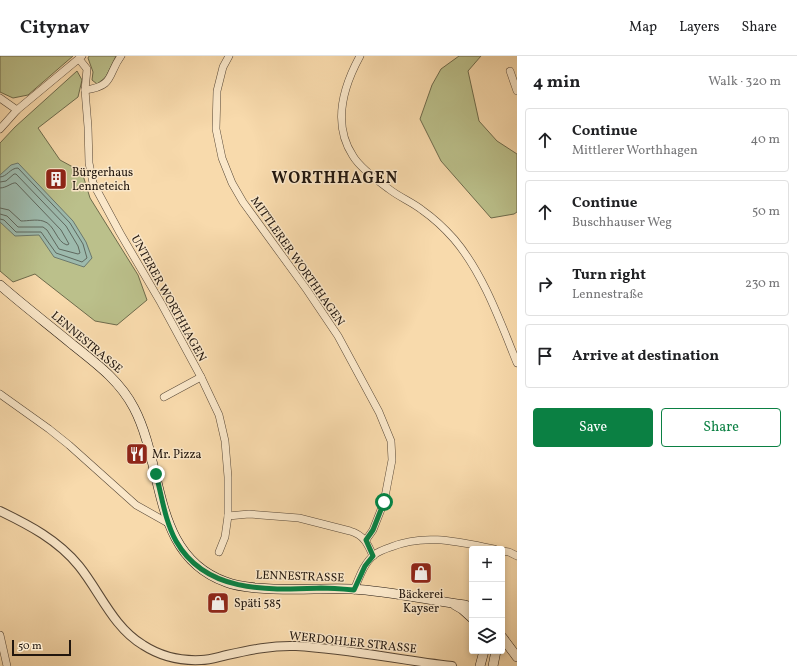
<!DOCTYPE html>
<html lang="en">
<head>
<meta charset="utf-8">
<style>
	body { margin:0; font-family:Vollkorn,serif; background:#f2f2f2; color:#202124 }
	.controls { position:absolute; right:12px; bottom:12px; display:grid; overflow:hidden; border-radius:4px; box-shadow:0 2px 6px #0003 }
	.controls button { width:36px; height:36px; display:grid; place-items:center; padding:0; border:0; border-bottom:1px solid #e0e0e0; background:#fff; color:#202124; font:20px sans-serif }
	.scale { position:absolute; left:12px; bottom:10px; width:59px; box-sizing:border-box; padding-left:4px; border:2px solid #21160e; border-top:0; font-size:11px; line-height:14px; white-space:nowrap; color:#21160e; -webkit-text-stroke:3px #fae7c9; paint-order:stroke }
	.stop { position:absolute; width:12px; height:12px; margin:-9px; border:3px solid #0b8043; border-radius:50%; background:#fff }
	.stop.end { background:#0b8043; border-color:#fff; box-shadow:0 1px 4px #0008 }
	.list { margin:0; padding:0; list-style:none }
	h2 { display:flex; justify-content:space-between; align-items:center; height:52px; margin:0; padding:0 16px; font-size:17px }
	h2 small { font-size:13px; font-weight:400; color:#757577 }
	.list li { display:grid; grid-template-columns:26px 1fr auto; gap:12px; align-items:center; box-sizing:border-box; height:64px; margin:0 8px 8px; padding:0 8px; border:1px solid #e0e0e0; border-radius:4px }
	.list b { display:block; font-size:15px; white-space:nowrap }
	.list p { margin:0; font-size:13px; white-space:nowrap; color:#757577 }
	.list em { font-size:13px; font-style:normal; color:#757577 }
	.actions { display:flex; gap:8px; padding:12px 16px }
	.actions a { flex:1; padding:9px 0; border:1px solid #0b8043; border-radius:4px; text-align:center; font-size:14px; color:#0b8043 }
	.actions .main { background:#0b8043; color:#fff }
	.icon { flex:none; width:22px; height:22px; fill:none; stroke:currentColor; stroke-width:2; stroke-linecap:round; stroke-linejoin:round }
	.map { position:relative; flex:none; width:517px; height:610px; overflow:hidden }
	header { display:flex; align-items:center; gap:24px; box-sizing:border-box; height:56px; padding:0 20px; background:#fff; border-bottom:1px solid #e0e0e0 }
	header strong { font-size:19px }
	nav { display:flex; gap:22px; margin-inline-start:auto; font-size:14px }
	main { display:flex }
	aside { flex:1; background:#fff }
	.map>svg:first-child { display:block }
</style>
</head>
<body>
<header>
<strong>Citynav</strong>
<nav><a>Map</a><a>Layers</a><a>Share</a></nav>
</header>
<main>
<div class="map">
<svg width="517" height="610" viewBox="0 0 517 610">
	<rect width="100%" height="100%" fill="#f8daac"/>
	<filter id="stains"><feTurbulence type="fractalNoise" baseFrequency=".005" numOctaves="4"/><feColorMatrix values="0 0 0 0 .2 0 0 0 0 .09 0 0 0 0 .02 0 0 0 .5 -.17"/></filter>
	<radialGradient id="worn" r=".72"><stop offset=".6" stop-color="#630" stop-opacity="0"/><stop offset="1" stop-color="#630" stop-opacity=".3"/></radialGradient>
	<g fill="#bbc08b" stroke="#6e6b4c">
		<polygon points="0,0 73,0 28,39 13,42 0,36"/>
		<polygon points="89,0 116,0 106,21 97,28 92,24 93,16 88,2"/>
		<polygon points="459,0 481,0 468,15 479,65 497,85 517,98 517,156 514,158 491,162 441,105 420,63 432,29 441,13"/>
		<polygon points="77,15 82,24 78,41 38,72 60,104 82,116 90,142 138,219 147,244 117,269 95,265 35,218 13,226 0,215 0,87 15,71"/>
	</g>
	<polygon fill="#9dbaad" stroke="#6b786d" points="18,107 73,165 86,186 92,202 84,211 54,201 39,179 15,180 0,166 0,119 11,109"/>
	<g fill="none" stroke-linecap="round" stroke-linejoin="round">
		<g stroke="#5f685e" stroke-width="1">
			<path d="M0 121C7 121 10 112 18 112L70 167 83 188 87 202 82 206 56 197 41 176H16L4 164 0 163"/>
			<polyline points="0,126 6,125 14,118 16,118 66,170 78,190 80,197 78,198 59,193 47,174 43,171 18,171 7,160 0,158"/>
			<path d="M0 132C7 132 12 126 16 127L61 174 69 188 67 189C56 186 55 168 43 165 36 163 28 165 21 165L9 154 0 152"/>
		</g>
		<g stroke="#574736" stroke-width="8">
			<g id="minor">
				<polyline points="229,0 223,11 217,35 216,73 222,102 232,127 243,146 307,234 338,280 379,356 391,385 392,404 384,446 373,474 366,484"/>
				<path d="M360 0C343 31 332 68 353 100 360 112 378 125 389 133 399 141 412 146 422 154 432 161 446 174 454 183 483 217 500 265 517 307"/>
				<polyline points="79,3 87,13 85,34 88,71 89,107 93,127 120,177 161,247 201,321 219,359 225,385 228,421 228,460 225,481 219,496"/>
				<polyline points="510,15 517,35"/>
				<path d="M85 34C115 30 107 19 121 0"/>
				<polyline points="0,42 17,54"/>
				<polyline points="0,73 17,54 82,0"/>
				<polyline points="0,338 49,373 69,389 136,449 168,467"/>
				<polyline points="164,341 201,321"/>
				<path d="M228 460 249 458 299 462 350 475C364 479 368 488 373 500"/>
				<polyline points="502,495 509,496 517,500"/>
				<path d="M354 534C359 522 364 507 374 499 379 495 385 493 391 491 425 477 459 486 494 493"/>
				<polyline points="0,579 7,610"/>
			</g>
		</g>
		<g stroke="#574736" stroke-width="10">
			<path id="tertiary" d="M0 455C29 469 58 484 79 510 100 536 113 571 143 589 160 600 181 605 201 604 210 604 218 601 227 599 250 594 273 589 296 590 348 593 400 604 452 610"/>
		</g>
		<g stroke="#21160e" stroke-width="10">
			<g id="secondary">
				<path d="M0 229C24 250 49 269 73 289 97 308 120 325 134 352 165 411 151 499 226 526 236 530 247 531 257 532 289 535 320 532 352 533 390 535 427 544 465 549L472 551"/>
				<polyline points="455,549 462,553 472,562"/>
				<polyline points="502,581 517,601"/>
				<polyline points="480,610 484,595"/>
				<polyline points="493,610 496,595"/>
			</g>
		</g>
		<use href="#minor" stroke="#fae7c9" stroke-width="7"/>
		<use href="#tertiary" stroke="#fae7c9" stroke-width="8"/>
		<use href="#secondary" stroke="#fae7c9" stroke-width="9"/>
	</g>
	<g fill="none" stroke-linecap="round" stroke-linejoin="round">
		<path stroke="#0b8043" stroke-width="5" d="M156 418C162 441 165 465 176 485 206 538 269 534 321 532 332 532 343 533 354 534L365 510 373 500 366 484 373 474 384 446"/>
	</g>
	<defs>
		<g id="building-square" transform="scale(1.15)"><rect x="-9" y="-9" width="18" height="18" rx="4" fill="#8f2418" stroke="#fae7c9"/><path d="M-4-6H4V6H1V3H-1V6H-4ZM-2.5-4.3h1.7v1.8h-1.7ZM.8-4.3h1.7v1.8H.8ZM-2.5-1h1.7V.8h-1.7ZM.8-1h1.7V.8H.8Z" fill="#fff"/></g>
		<g id="restaurant-square" transform="scale(1.15)"><rect x="-9" y="-9" width="18" height="18" rx="4" fill="#8f2418" stroke="#fae7c9"/><path d="M-5-6h1v4h1v-4h1v4h1v-4h1v5L-1.5 .5V6h-2V.5L-5-1ZM5-6V6H3V1.5H1.5Q1.5-4 5-6Z" fill="#fff"/></g>
		<g id="shop-square" transform="scale(1.15)"><rect x="-9" y="-9" width="18" height="18" rx="4" fill="#8f2418" stroke="#fae7c9"/><path d="M-5-2.5h2.3a2.7 3.5 0 0 1 5.4 0H5L5.5 6h-11ZM-1.5-2.5h3a1.5 2.3 0 0 0-3 0Z" fill="#fff"/></g>
	</defs>
	<g fill-rule="evenodd">
		<use href="#building-square" x="56" y="123"/>
		<use href="#restaurant-square" x="137" y="398"/>
		<use href="#shop-square" x="421" y="517"/>
		<use href="#shop-square" x="218" y="547"/>
	</g>
	<g text-anchor="middle" stroke-width="3" stroke-linejoin="round" paint-order="stroke">
		<g font-size="12" fill="#21160e" stroke="#fae7c9" text-anchor="start">
			<text x="72" y="120">Bürgerhaus<tspan x="72" dy="14">Lenneteich</tspan></text>
			<text x="152" y="402">Mr. Pizza</text>
			<text x="421" y="542" text-anchor="middle">Bäckerei<tspan x="421" dy="14">Kayser</tspan></text>
			<text x="234" y="551">Späti 585</text>
		</g>
		<g font-size="12" fill="#21160e" stroke="#fae7c9">
			<text transform="translate(298 205) rotate(55)" y="4">MITTLERER WORTHHAGEN</text>
			<text transform="translate(169 242) rotate(61)" y="4">UNTERER WORTHHAGEN</text>
			<text transform="translate(87 286) rotate(40)" y="4">LENNESTRASSE</text>
			<text transform="translate(300 520) rotate(2)" y="4">LENNESTRASSE</text>
			<text transform="translate(353 586) rotate(6)" y="4">WERDOHLER STRASSE</text>
		</g>
		<g font-size="16" font-weight="bold" letter-spacing="1" fill="#21160e" stroke="#fae7c9">
			<text x="335" y="127">WORTHHAGEN</text>
		</g>
	</g>
	<rect width="100%" height="100%" filter="url(#stains)"/>
	<rect width="100%" height="100%" fill="url(#worn)"/>
</svg>
<div class="controls">
<button>+</button>
<button>−</button>
<button><svg class="icon" aria-label="layers" viewBox="0 0 24 24"><path d="M12 4l9 5-9 5-9-5zM3 14l9 5 9-5"/></svg></button>
</div>
<div class="scale">50 m</div>
<div class="stop" style="left:384px;top:446px"></div>
<div class="stop end" style="left:156px;top:418px"></div>
</div>
<aside>
<h2>4 min<small>Walk · 320 m</small></h2>
<ul class="list">
<li><svg class="icon" aria-label="ahead" viewBox="0 0 24 24"><path d="M12 20V5M6 11l6-6 6 6"/></svg><div><b>Continue</b><p>Mittlerer Worthhagen</p></div><em>40 m</em></li>
<li><svg class="icon" aria-label="ahead" viewBox="0 0 24 24"><path d="M12 20V5M6 11l6-6 6 6"/></svg><div><b>Continue</b><p>Buschhauser Weg</p></div><em>50 m</em></li>
<li><svg class="icon" aria-label="right" viewBox="0 0 24 24"><path d="M7 20v-9h11M14 6l5 5-5 5"/></svg><div><b>Turn right</b><p>Lennestraße</p></div><em>230 m</em></li>
<li><svg class="icon" aria-label="arrive" viewBox="0 0 24 24"><path d="M6 21V4h12l-3 4 3 4H6"/></svg><div><b>Arrive at destination</b></div></li>
</ul>
<div class="actions"><a class="main">Save</a><a>Share</a></div>
</aside>
</main>
</body>
</html>
